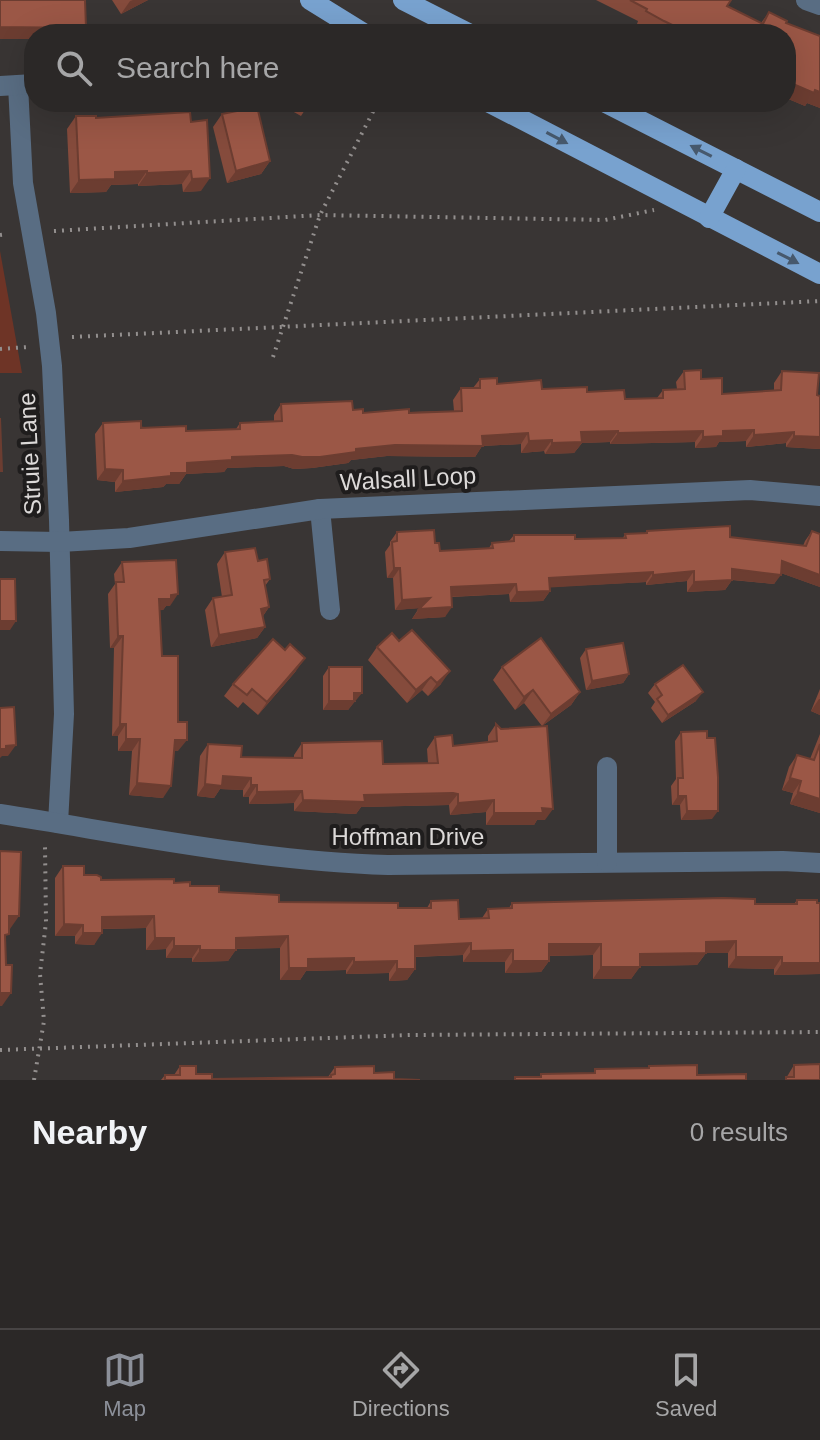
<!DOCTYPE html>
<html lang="en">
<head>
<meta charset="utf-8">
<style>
	body { margin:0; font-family:Helvetica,sans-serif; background:#33302f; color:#f1f3f6 }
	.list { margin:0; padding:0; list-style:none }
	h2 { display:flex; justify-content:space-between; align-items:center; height:104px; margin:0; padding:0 32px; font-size:34px }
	h2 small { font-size:26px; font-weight:400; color:#a6a6a7 }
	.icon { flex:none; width:44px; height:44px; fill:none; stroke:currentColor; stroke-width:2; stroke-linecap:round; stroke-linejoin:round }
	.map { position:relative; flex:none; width:820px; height:1080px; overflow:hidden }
	.search { position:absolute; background:#2b2827; box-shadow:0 8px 32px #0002; left:24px; right:24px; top:24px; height:88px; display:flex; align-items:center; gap:20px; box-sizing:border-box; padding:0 28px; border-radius:32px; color:#a6a6a7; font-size:30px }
	.sheet { height:248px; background:#2b2827 }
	nav { display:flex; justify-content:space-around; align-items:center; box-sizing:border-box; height:112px; border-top:2px solid #474444; background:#2b2827; font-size:22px; color:#a6a6a7 }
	nav a { display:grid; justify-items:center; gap:4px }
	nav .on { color:#8c9099 }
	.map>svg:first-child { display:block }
</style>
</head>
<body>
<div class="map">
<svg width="820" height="1080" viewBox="0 0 820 1080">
	<rect width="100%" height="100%" fill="#393534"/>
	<polygon fill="#6e3426" points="0,251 22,373 0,373"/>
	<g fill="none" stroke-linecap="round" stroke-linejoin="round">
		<g stroke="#938f8e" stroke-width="4" stroke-dasharray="2 6" stroke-linecap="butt">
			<polyline points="54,231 320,215 605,220 654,210"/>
			<polyline points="0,235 7,234"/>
			<polyline points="72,337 820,301"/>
			<polyline points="0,349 28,347"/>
			<polyline points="273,357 320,215 378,102"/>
			<polyline points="0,1050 410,1035 820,1032"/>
			<polyline points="34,1080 44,1021 40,974 46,922 45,846"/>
		</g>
		<g stroke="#596d83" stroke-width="20">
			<polyline points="806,0 820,5"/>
			<polyline points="18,85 23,183 46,313 52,366 59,520 64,714 58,823"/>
			<polyline points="0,86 34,84"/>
			<polyline points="320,509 330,610"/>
			<polyline points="0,541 60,542 129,538 320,509 750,490 820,496"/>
			<path d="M0 814C129 834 257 861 388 865L783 861 820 863"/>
			<polyline points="607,862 607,767"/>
		</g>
		<g stroke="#78a2cf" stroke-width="20">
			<polyline points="310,0 365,34"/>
			<polyline points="403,0 470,34"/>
			<polyline points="488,102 820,274"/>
			<polyline points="604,102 820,212"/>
			<polyline points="709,218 736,169"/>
		</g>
	</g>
	<g fill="#854b3c">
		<polygon points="112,0 148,0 121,14"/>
		<polygon points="596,0 731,0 727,6 761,23 769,12 786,23 820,36 820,108 807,103 805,106 786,98 786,34 655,34 637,24 638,21"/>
		<polygon points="276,102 310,102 301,116"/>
		<polygon points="235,104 270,161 261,174 227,183 213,127 222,114 230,112"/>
		<polygon points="76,116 191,122 201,191 183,192 182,184 138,186 138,184 111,185 106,192 70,193 67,129"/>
		<polygon points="684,371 701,379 722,394 774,391 774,383 782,371 817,395 820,449 786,447 786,443 746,447 746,441 719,442 716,447 695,448 695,442 610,444 610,442 582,443 574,453 545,454 544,451 521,453 521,444 482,446 475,457 387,456 351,460 348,463 312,468 294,469 284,466 227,468 224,472 186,474 179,484 166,484 163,487 115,492 115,482 97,480 95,434 103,423 186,431 236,429 240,423 274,421 274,415 281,404 353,410 363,413 454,411 453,400 461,388 473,388 480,379 497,384 542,389 587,392 625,399 657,398 663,390 677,389 676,382"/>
		<polygon points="647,531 730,537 803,546 805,541 812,531 820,587 781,573 774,584 732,580 725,590 687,592 687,581 646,585 646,582 549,587 550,591 543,601 510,602 509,594 452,597 445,617 412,619 419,608 395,610 393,578 387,578 385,552 390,545 390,542 397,532 435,543 440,551 489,548 492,543 509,541 514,535 575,539 623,538 625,534 645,533"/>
		<polygon points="225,552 258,561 270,579 265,586 269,607 263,616 265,627 257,638 211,647 205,610 213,598 222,597 217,564"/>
		<polygon points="122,562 170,606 166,606 163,610 160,610 162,656 178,751 174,751 163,798 129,795 132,751 118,751 118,736 112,736 114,648 110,648 108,594 115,584 114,574"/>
		<polygon points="392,633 441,684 428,696 422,690 407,703 368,660 377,647"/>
		<polygon points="586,649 629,674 623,683 586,690 580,658"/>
		<polygon points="329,667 356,702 354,702 348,710 323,710 323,676"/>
		<polygon points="502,667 580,692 571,705 542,726 524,703 515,710 493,680"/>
		<polygon points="296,671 258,715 243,702 238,708 224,696 233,684"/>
		<polygon points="655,684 696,701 662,723 651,708 655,702 648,693"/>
		<polygon points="820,689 820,715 811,711"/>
		<polygon points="496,724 545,820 537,820 534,825 486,825 486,812 450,815 449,805 361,807 356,814 294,811 294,803 249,804 249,797 243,797 243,790 220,789 214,798 197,796 200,756 208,744 241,757 294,758 294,755 302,743 383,764 428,763 427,749 435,737 453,746 488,742 488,736"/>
		<polygon points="681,732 712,819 681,820 680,805 672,805 671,786 676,779 675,741"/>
		<polygon points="820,734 820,813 790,804 793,793 782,790 789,767 797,755 810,759"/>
		<polygon points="63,866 84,875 101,880 174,883 279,902 398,908 427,908 431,901 459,919 482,918 488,909 509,908 512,903 794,904 797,900 820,903 820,974 774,975 774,969 728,968 728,953 706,953 697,965 640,966 631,979 593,979 593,955 549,956 549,961 541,972 505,973 505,962 463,962 463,955 415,957 415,969 407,980 389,981 389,973 346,974 346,970 306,971 300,980 280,980 280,948 236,949 228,961 192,962 192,958 166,958 166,949 146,950 146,928 102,929 94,945 75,944 75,936 55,936 55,878"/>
		<polygon points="794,1065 820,1080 785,1080"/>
		<polygon points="180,1066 196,1074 212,1079 328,1077 335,1067 374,1073 394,1079 420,1080 161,1080 165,1075 174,1075"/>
	</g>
	<g fill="#6c3d31">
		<polygon points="133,0 148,0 121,14 130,1"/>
		<polygon points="0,27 86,28 82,34 34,34 34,39 0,39"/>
		<polygon points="786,81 820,92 820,108 807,103 805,106 786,98"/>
		<polygon points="270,161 261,174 227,183 236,171"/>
		<polygon points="147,171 138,184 111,185 106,192 70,193 79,180 115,172"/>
		<polygon points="191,171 182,184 138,186 147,173"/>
		<polygon points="210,178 201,191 183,192 192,179"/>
		<polygon points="754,430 746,441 719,442 716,447 695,448 703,437 723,431"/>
		<polygon points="618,431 610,442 582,443 574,453 545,454 552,443 581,432"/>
		<polygon points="703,431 695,442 610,444 618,433"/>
		<polygon points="794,432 786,443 746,447 754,435"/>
		<polygon points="528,433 521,444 482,446 475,457 387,456 351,460 348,463 312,468 294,469 284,466 227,468 224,472 186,474 179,484 166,484 163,487 115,492 123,481 171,473 187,463 232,457 356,449 482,436"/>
		<polygon points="794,436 820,437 820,449 786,447"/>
		<polygon points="552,440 544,451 521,453 529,441"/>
		<polygon points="105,469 123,470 115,482 97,480"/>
		<polygon points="782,561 820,575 820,587 775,571"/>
		<polygon points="394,568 400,568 393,578 387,578"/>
		<polygon points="732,569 781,575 774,584 725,579"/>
		<polygon points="694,571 687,581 646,585 653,575"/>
		<polygon points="653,572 646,582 542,588 549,578"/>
		<polygon points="732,580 725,590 687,592 694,582"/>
		<polygon points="516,584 509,594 444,597 451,587"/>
		<polygon points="550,591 543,601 510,602 517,592"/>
		<polygon points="178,594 170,606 166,606 163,610 151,611 159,599 171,595"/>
		<polygon points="430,598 423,608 395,610 402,600"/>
		<polygon points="269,607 261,619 261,609"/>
		<polygon points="452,607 445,617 412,619 419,609"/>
		<polygon points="0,621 16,621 10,630 0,630"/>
		<polygon points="265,627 257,638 211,647 219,635"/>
		<polygon points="118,636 123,636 114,648 110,648"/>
		<polygon points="305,658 296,671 258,715 267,702"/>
		<polygon points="450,671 441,684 428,696 437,683"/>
		<polygon points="629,674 623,683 586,690 592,681"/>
		<polygon points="431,677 422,690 407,703 416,690"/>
		<polygon points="533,690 524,703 515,710 524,697"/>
		<polygon points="580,692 571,705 542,726 551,714"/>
		<polygon points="703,692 696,701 662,723 668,715"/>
		<polygon points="354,693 362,693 348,710 323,710 329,701"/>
		<polygon points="819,699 820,699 820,715 811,711"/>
		<polygon points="120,724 126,724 118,736 112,736"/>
		<polygon points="126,739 140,739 132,751 118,751"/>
		<polygon points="175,740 187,740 178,751 167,751"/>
		<polygon points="16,745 8,756 2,756 0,758 0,749 6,746"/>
		<polygon points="223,776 251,778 243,790 220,789 214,798 197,796 205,784"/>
		<polygon points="790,778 801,781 793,793 782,790"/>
		<polygon points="137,783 171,786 163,798 129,795"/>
		<polygon points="251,785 257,785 249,797 243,797"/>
		<polygon points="302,791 294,803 249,804 257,792"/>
		<polygon points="798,792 820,799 820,813 790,804"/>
		<polygon points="458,794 449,805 361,807 356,814 294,811 303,800 364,795"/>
		<polygon points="678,796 686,796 680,805 672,805"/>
		<polygon points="494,800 486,812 450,815 458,803"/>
		<polygon points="542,808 553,809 545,820 537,820 534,825 486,825 494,813"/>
		<polygon points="687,811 718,811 712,819 681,820"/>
		<polygon points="9,916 19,916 10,929"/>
		<polygon points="154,916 146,928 93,929 102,917"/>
		<polygon points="64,924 83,925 75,936 55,936"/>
		<polygon points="83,933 102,933 94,945 75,944"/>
		<polygon points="288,936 280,948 227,949 236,938"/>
		<polygon points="155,938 174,938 166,949 146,950"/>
		<polygon points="736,941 728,953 706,953 697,965 631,966 640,954 706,942"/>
		<polygon points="471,943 463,955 407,957 415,946"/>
		<polygon points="549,944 601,944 593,955 541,956"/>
		<polygon points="174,946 200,946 192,958 166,958"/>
		<polygon points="200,950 236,950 228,961 192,962"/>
		<polygon points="513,950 505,962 463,962 471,951"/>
		<polygon points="736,957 782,957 774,969 728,968"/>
		<polygon points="354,958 346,970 306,971 300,980 280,980 289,968 308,959"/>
		<polygon points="397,961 389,973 346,974 354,962"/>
		<polygon points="513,961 549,961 541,972 505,973"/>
		<polygon points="782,963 820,963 820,974 774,975"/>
		<polygon points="601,967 640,967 631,979 593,979"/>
		<polygon points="397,969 415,969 407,980 389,981"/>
		<polygon points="0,993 11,993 2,1006 0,1006"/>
	</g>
	<g fill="#9b5746" stroke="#6c3d31" stroke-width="2">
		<polygon points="0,0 85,0 86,28 0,27"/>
		<polygon points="630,0 731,0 727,6 763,24 769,12 787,21 786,23 820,36 820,92 815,90 814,93 786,81 786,34 691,34 664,21 646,11 647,9"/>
		<polygon points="245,102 256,102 270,161 236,171 222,114 237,111 235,104"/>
		<polygon points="190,112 191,122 207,120 210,178 192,179 191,171 147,173 147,171 115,172 115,179 79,180 76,116 96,116 96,118"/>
		<polygon points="701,370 701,379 722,378 722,394 781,390 782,371 819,373 817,395 820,396 820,437 794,436 794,432 754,435 754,430 723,431 723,436 703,437 703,431 618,433 618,431 581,432 582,442 552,443 552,440 529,441 528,433 482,436 483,446 395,445 356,449 356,452 320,457 302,457 292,455 232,457 232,460 187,463 187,473 171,473 171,476 123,481 123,470 105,469 103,423 141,421 141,428 186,426 186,431 240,429 240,423 282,421 281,404 352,401 353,410 363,409 363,413 409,409 409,413 462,411 461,388 480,388 480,379 497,378 497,384 541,380 542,389 587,387 587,392 624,390 625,399 663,398 663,390 685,389 684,371"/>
		<polygon points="0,418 2,471 0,471"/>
		<polygon points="730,526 730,537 806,546 812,531 820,534 820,575 782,561 781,575 732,569 732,580 694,582 694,571 653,575 653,572 549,578 550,591 517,592 516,584 451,587 452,607 419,609 430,598 402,600 400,568 394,568 392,542 397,541 397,532 434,530 435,543 439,543 440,551 493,548 492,543 514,541 514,535 575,535 575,539 626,538 625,534 647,533 647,531"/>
		<polygon points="255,548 258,561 267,559 270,579 264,580 269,607 261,609 265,627 219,635 213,598 232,595 225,552"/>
		<polygon points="176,560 178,594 171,595 171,599 159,599 162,656 178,656 178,722 187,722 187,740 175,740 171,786 137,783 140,739 126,739 126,724 120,724 123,636 118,636 116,582 124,582 122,562"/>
		<polygon points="0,579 15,579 16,621 0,621"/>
		<polygon points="412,630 450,671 437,683 431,677 416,690 377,647 392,633 399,641"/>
		<polygon points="541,638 580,692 551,714 533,690 524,697 502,667"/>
		<polygon points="273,639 285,650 290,644 305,658 267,702 252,689 247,695 233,684"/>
		<polygon points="623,643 629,674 592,681 586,649"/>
		<polygon points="683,665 703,692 668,715 657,699 662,695 655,684"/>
		<polygon points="329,667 362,667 362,693 354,693 354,701 329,701"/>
		<polygon points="14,707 16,745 6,746 6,749 0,749 0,708"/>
		<polygon points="496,724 501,729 547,726 553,809 542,808 543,813 494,813 494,800 458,803 458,794 453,793 364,795 365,802 303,800 302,791 257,792 257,785 251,785 251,778 223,776 222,786 205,784 208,744 242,746 241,757 302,758 302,743 382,741 383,764 438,763 435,737 452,735 453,746 497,741"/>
		<polygon points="707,731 707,738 715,738 718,777 718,811 687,811 686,796 678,796 678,778 683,778 681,732"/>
		<polygon points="820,744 820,799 798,792 801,781 790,778 797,755 814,760"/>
		<polygon points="0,851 21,852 19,916 9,916 9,934 5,935 6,965 12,965 11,993 0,993"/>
		<polygon points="63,866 84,866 84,875 97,875 101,877 101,880 174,879 174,883 190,882 190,886 219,886 219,892 279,895 279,902 398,903 398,908 431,908 431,901 458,900 459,919 489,918 488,909 512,908 512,903 723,898 755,899 755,904 797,904 797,900 817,900 817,903 820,903 820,963 782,963 782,957 736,957 736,941 706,942 706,953 640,954 640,967 601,967 601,944 549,944 549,961 513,961 513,950 471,951 471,943 415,946 415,969 397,969 397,961 354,962 354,958 308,959 308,968 289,968 288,936 236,938 236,950 200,950 200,946 174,946 174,938 155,938 154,916 102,917 102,933 83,933 83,925 64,924"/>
		<polygon points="820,1064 820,1080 786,1080 786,1077 794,1077 794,1065"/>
		<polygon points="697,1065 697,1075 746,1074 746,1080 515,1080 515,1077 541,1077 541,1074 595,1073 595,1069 649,1068 649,1066"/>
		<polygon points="180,1066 196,1066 196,1074 212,1074 212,1079 331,1077 331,1075 335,1074 335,1067 374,1066 374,1073 394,1072 394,1079 420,1080 165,1080 165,1075 180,1075"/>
	</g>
	<defs><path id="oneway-solid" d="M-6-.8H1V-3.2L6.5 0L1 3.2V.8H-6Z" transform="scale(2)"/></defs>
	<g fill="#47596d">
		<use href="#oneway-solid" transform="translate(557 138) rotate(28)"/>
		<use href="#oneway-solid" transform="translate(701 151) rotate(-153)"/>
		<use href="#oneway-solid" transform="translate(788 258) rotate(27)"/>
	</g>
	<g text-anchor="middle" stroke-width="8" stroke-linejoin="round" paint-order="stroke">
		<g font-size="24" fill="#dcd9d8" stroke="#1f1d1d">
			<text transform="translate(30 454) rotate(-93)" y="8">Struie Lane</text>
			<text transform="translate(408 479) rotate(-3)" y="8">Walsall Loop</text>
			<text x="408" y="845">Hoffman Drive</text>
		</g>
	</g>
</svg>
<div class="search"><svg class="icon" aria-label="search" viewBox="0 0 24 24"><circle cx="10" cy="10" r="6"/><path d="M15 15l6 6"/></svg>Search here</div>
</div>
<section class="sheet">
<h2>Nearby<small>0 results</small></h2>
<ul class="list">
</ul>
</section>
<nav>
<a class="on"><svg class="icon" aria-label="map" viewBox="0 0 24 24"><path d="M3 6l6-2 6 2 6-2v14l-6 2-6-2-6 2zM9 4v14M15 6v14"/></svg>Map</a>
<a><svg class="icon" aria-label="directions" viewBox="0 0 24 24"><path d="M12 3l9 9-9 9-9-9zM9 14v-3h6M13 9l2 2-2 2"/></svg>Directions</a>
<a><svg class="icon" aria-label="saved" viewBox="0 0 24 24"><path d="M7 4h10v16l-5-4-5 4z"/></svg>Saved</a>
</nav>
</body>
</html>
